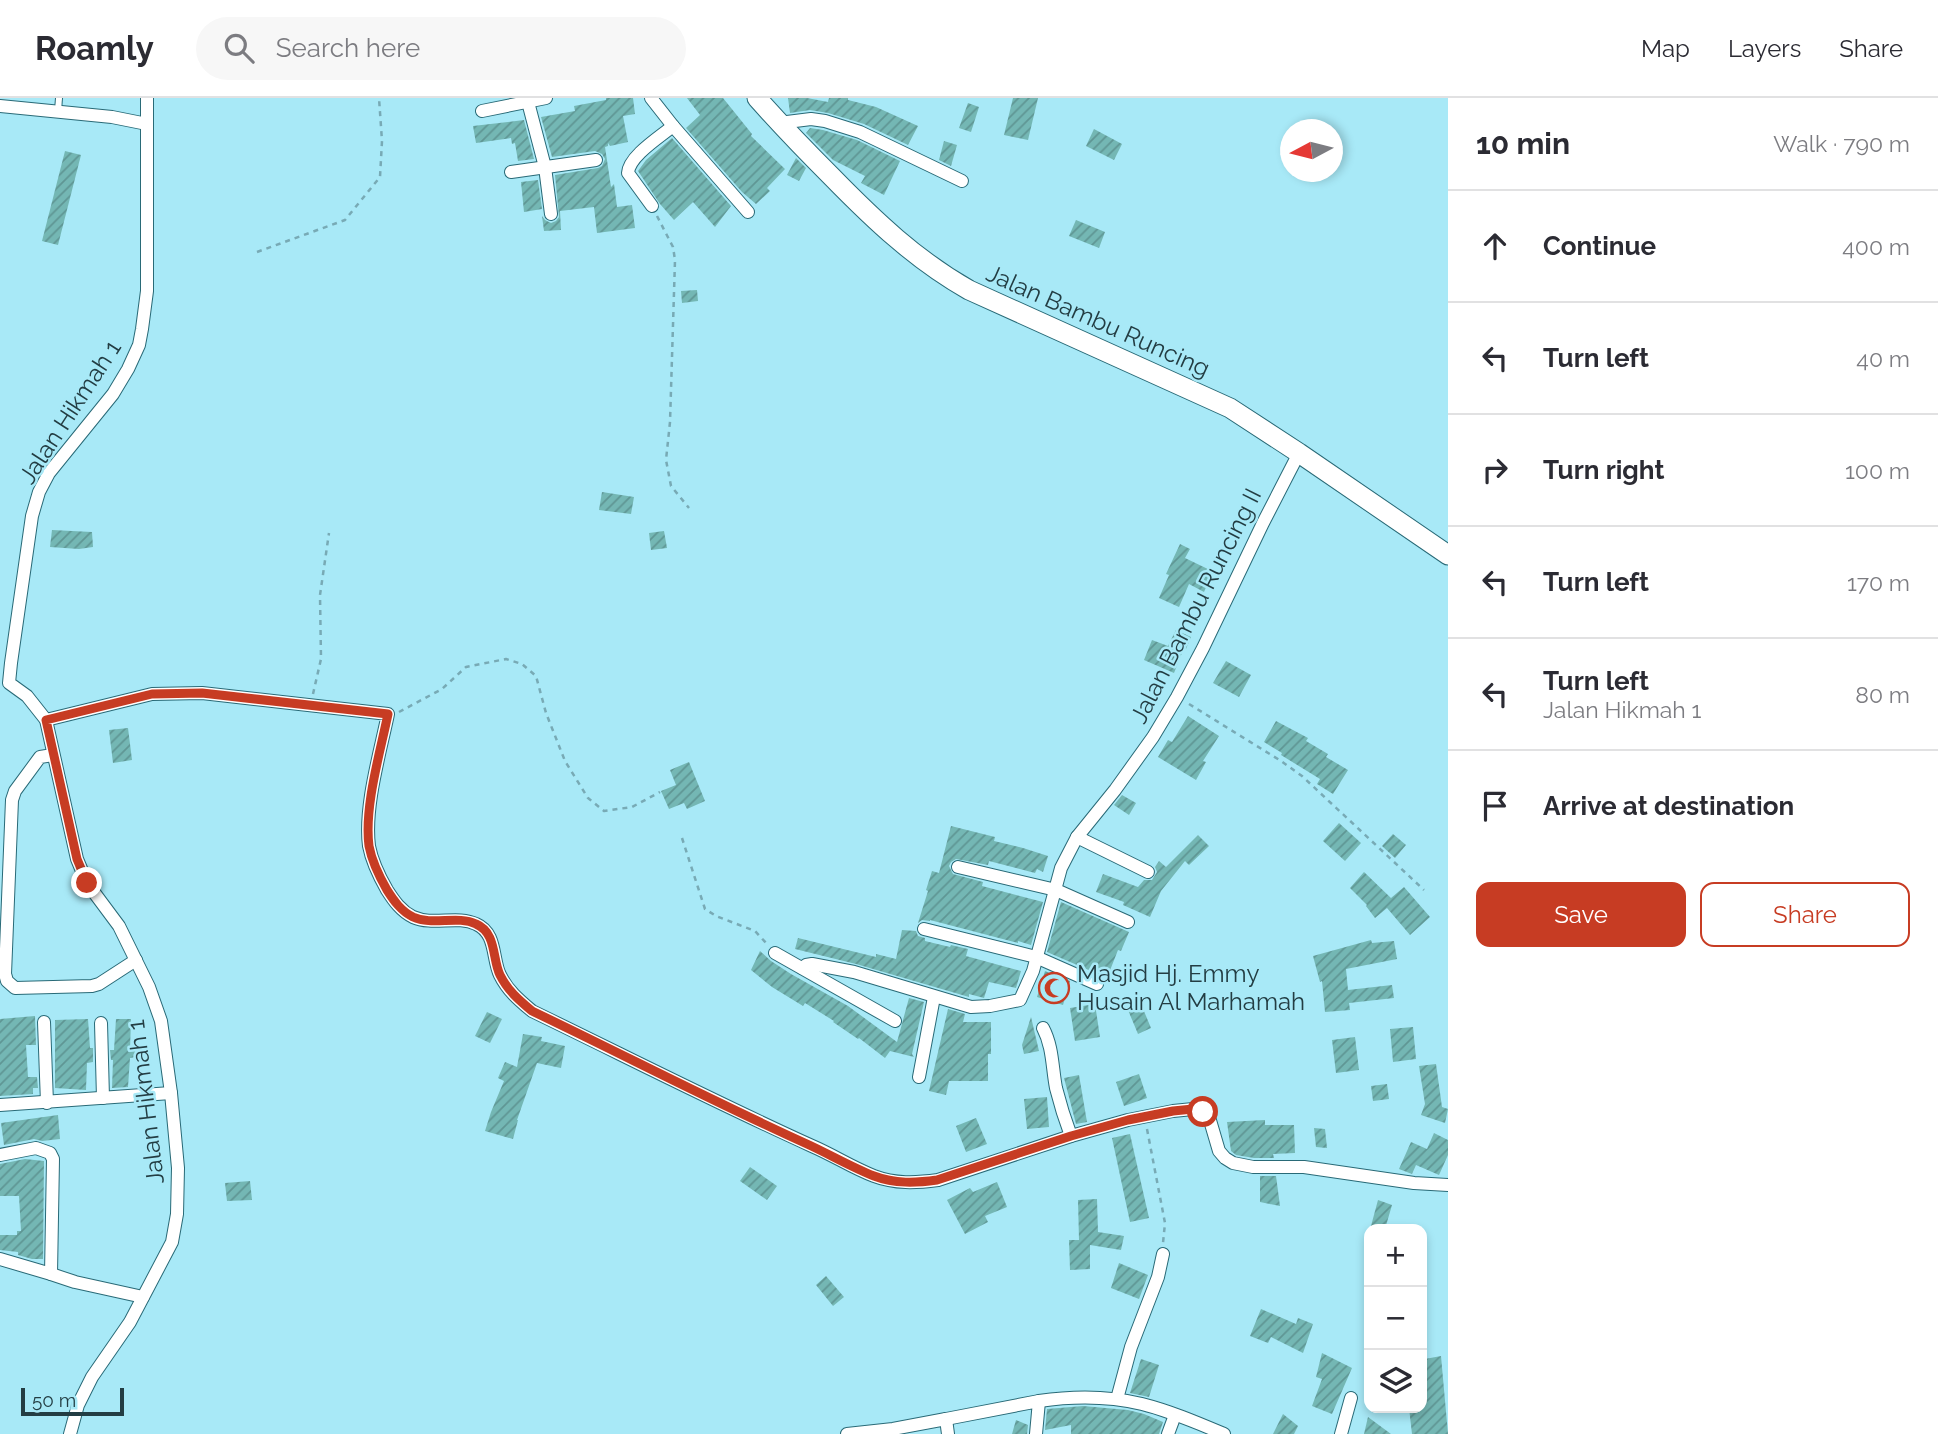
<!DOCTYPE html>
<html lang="en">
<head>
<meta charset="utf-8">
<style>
	body { margin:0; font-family:Raleway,sans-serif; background:#f7f7f7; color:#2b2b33 }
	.controls { position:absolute; right:21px; bottom:21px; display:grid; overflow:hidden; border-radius:14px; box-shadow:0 4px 10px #0003 }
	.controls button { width:63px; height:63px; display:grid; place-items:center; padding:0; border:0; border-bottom:2px solid #e1e1e2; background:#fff; color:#2b2b33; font:35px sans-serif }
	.compass { position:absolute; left:1280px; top:21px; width:63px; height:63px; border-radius:50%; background:#fff; box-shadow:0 4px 10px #0003; rotate:263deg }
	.scale { position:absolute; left:21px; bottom:18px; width:103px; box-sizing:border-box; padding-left:7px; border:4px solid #233d43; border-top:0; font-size:19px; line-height:24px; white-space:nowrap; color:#233d43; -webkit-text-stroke:5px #a8e9f7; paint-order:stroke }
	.stop { position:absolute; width:21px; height:21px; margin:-16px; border:5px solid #c73c23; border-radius:50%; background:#fff }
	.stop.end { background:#c73c23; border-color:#fff; box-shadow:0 2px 7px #0008 }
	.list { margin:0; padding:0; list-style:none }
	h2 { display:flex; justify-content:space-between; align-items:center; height:91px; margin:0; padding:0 28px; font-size:30px }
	h2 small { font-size:23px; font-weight:400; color:#7c7c81 }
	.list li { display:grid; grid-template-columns:46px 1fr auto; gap:21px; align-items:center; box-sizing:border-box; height:112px; padding:0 28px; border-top:2px solid #e1e1e2 }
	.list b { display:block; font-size:26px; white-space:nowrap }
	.list p { margin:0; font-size:23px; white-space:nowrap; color:#7c7c81 }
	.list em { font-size:23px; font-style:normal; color:#7c7c81 }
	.actions { display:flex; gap:14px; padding:21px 28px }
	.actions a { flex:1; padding:16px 0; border:2px solid #c73c23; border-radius:14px; text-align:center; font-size:24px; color:#c73c23 }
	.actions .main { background:#c73c23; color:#fff }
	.icon { flex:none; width:38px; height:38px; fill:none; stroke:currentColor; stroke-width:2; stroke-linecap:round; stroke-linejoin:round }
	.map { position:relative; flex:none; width:1448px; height:1336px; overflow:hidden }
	header { display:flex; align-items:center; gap:42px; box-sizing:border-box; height:98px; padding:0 35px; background:#fff; border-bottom:2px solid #e1e1e2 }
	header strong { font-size:33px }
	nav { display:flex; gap:38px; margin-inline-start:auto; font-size:24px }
	.search { width:490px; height:63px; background:#f7f7f7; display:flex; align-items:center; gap:18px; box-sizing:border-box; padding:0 24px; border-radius:38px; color:#7c7c81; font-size:26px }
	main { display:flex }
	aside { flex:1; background:#fff }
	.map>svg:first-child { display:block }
</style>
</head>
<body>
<header>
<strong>Roamly</strong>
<div class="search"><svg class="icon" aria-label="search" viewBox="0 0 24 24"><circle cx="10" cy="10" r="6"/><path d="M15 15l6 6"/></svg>Search here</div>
<nav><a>Map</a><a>Layers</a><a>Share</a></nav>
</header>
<main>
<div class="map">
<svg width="1448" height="1336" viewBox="0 0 1448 1336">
	<defs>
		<pattern id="building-hatch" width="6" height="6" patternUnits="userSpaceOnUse" patternTransform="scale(1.75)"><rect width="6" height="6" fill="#74b7b4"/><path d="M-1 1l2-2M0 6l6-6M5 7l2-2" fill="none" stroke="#5f9694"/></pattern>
	</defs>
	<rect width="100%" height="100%" fill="#a8e9f7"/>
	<g fill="url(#building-hatch)">
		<polygon points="606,0 633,0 635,16 623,18 628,44 610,48 608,45 608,48 605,49 611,89 614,86 617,109 632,107 635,130 597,135 594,109 560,113 561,132 544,133 542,118 545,122 551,125 556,123 559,119 555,77 598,70 602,68 605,61 602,56 595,53 552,59 541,19 575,13 574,8 606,2"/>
		<polygon points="687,0 723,0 752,36 751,38 785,71 767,90 770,93 756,106 742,94 686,30 700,17"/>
		<polygon points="788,0 807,0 828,4 829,0 848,0 848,2 876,9 918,28 908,47 864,26 828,15 810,12 790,15"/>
		<polygon points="1013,0 1038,0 1028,42 1004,37"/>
		<polygon points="968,5 979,9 971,34 959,30"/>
		<polygon points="524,22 534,61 518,63 515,45 512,46 511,40 476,45 473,28"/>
		<polygon points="810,30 823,32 857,42 900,63 884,97 861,85 865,78 833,62 806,35"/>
		<polygon points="1094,31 1122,46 1114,62 1086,48"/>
		<polygon points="672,40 731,108 715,129 693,104 674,122 660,106 638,73 646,62"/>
		<polygon points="944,43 957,47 951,68 939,62"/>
		<polygon points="65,53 81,57 58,147 42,143"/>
		<polygon points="796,60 806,70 799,83 787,77"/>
		<polygon points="538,82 542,111 524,114 521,84"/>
		<polygon points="1076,122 1105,134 1099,150 1069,138"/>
		<polygon points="697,192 698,203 682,205 681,193"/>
		<polygon points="602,394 634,399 631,416 599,412"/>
		<polygon points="52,432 92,434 93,449 79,451 50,449"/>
		<polygon points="664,433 667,450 651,452 649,435"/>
		<polygon points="1180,446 1190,451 1185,460 1212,473 1210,477 1211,478 1204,494 1189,486 1179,509 1159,500 1169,477 1166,476"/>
		<polygon points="1176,532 1191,539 1186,551 1184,550 1174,575 1144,562 1152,542 1168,548"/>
		<polygon points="1226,563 1251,577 1239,599 1213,585"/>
		<polygon points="1188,618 1219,638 1203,663 1206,664 1196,682 1158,659 1168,642 1172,644"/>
		<polygon points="1276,623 1308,640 1306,643 1328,656 1326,659 1348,672 1333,696 1317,686 1320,681 1281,657 1282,655 1264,644"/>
		<polygon points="128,630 132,662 113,665 109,632"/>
		<polygon points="689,664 705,703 687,711 684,705 669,711 661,693 676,687 670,672"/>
		<polygon points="1122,697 1136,705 1129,717 1114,707"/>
		<polygon points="1339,725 1361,745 1345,763 1323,743"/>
		<polygon points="951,728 995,739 994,743 1023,750 1048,758 1043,774 1037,771 1035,775 989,763 988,767 956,761 951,764 949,768 953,776 983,784 982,788 1043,804 1031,847 1018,843 1018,845 930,822 930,823 922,822 918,825 928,793 926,792 932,773 939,775"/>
		<polygon points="1393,736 1406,747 1395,760 1382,748"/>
		<polygon points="1198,737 1209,748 1189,767 1185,763 1161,793 1150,819 1123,807 1124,804 1096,794 1103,776 1138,789 1144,782 1152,782 1157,774 1155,769 1159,763 1166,769"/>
		<polygon points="1364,774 1391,800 1404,789 1430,819 1410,837 1387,810 1375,820 1366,808 1367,807 1350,790"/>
		<polygon points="1061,804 1129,834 1121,853 1118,852 1107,880 1047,854"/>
		<polygon points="902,832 916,833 918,838 925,840 925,843 950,849 951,847 968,851 966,858 1021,873 1016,890 989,884 984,900 969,896 969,899 856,866 795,851 798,840 876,859 876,856 896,861"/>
		<polygon points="1371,842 1372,845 1394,843 1397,861 1346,871 1348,892 1392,887 1394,900 1349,905 1350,912 1325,914 1322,883 1320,884 1313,858"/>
		<polygon points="760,853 771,863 791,876 848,908 897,944 909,900 924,904 912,956 914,959 890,953 885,960 859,940 858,941 833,924 834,923 805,905 803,908 772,889 751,872"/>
		<polygon points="1045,873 1070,883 1063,907 1037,899"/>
		<polygon points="1095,906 1100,939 1075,943 1070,910"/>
		<polygon points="1141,906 1151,930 1138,936 1128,912"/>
		<polygon points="948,911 965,916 963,924 991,924 991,956 988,956 988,983 949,983 946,997 929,993"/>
		<polygon points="487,914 502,921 490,945 475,938"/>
		<polygon points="35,918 36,947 26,947 28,979 37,979 38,990 33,990 33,996 0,998 0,921"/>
		<polygon points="1031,919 1039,953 1024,956 1022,947"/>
		<polygon points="88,921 90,950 93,950 93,964 87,965 86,992 55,990 55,922"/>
		<polygon points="116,921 131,921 130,952 135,952 136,959 130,960 128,989 112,990 113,962 111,962 110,952 114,952"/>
		<polygon points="1413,929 1416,961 1393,964 1390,931"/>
		<polygon points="523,936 542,939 541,943 565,948 561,970 537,965 517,1022 518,1022 513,1041 485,1033 491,1014 504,983 498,980 505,964 517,969"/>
		<polygon points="1355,939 1359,972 1336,975 1332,942"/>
		<polygon points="1436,966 1442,1009 1448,1011 1445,1025 1421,1017 1425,1006 1419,968"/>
		<polygon points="1139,976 1147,1000 1124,1008 1116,984"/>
		<polygon points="1079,977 1087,1024 1076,1026 1064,980"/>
		<polygon points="1387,986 1389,1001 1373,1003 1371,988"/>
		<polygon points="1047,999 1049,1029 1027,1031 1024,1001"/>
		<polygon points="58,1017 60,1041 42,1043 34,1041 4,1047 1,1025"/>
		<polygon points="976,1020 987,1046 966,1054 956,1028"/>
		<polygon points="1265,1022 1265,1027 1294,1027 1295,1055 1273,1056 1274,1060 1254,1060 1236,1057 1231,1053 1227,1024"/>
		<polygon points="1314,1030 1325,1031 1327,1050 1316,1049"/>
		<polygon points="1434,1035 1448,1042 1448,1057 1439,1077 1416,1067 1412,1076 1399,1071 1411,1044 1427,1051"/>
		<polygon points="1130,1036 1149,1120 1130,1124 1112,1040"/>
		<polygon points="25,1061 44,1063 43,1161 32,1161 18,1157 18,1154 0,1152 0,1137 17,1137 17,1133 21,1133 19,1098 0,1098 0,1066"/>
		<polygon points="750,1069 777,1088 767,1102 740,1083"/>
		<polygon points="1260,1078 1276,1078 1280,1108 1260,1104"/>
		<polygon points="250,1083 252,1102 227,1103 225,1085"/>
		<polygon points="997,1084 1007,1109 985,1118 988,1124 965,1136 947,1102 970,1090 973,1094"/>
		<polygon points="1097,1101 1098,1134 1124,1138 1121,1152 1090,1147 1090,1171 1070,1172 1069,1142 1079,1142 1078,1102"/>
		<polygon points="1378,1102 1392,1107 1385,1131 1371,1128"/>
		<polygon points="1119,1165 1148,1177 1139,1201 1111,1190"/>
		<polygon points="826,1178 844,1199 833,1208 816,1187"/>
		<polygon points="1261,1211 1296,1226 1298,1220 1313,1226 1303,1255 1271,1239 1268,1245 1250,1238"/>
		<polygon points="1322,1255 1352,1270 1332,1316 1312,1308 1322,1281 1316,1279"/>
		<polygon points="1441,1258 1448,1336 1412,1336 1409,1310 1422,1310 1422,1275 1427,1274 1425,1261"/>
		<polygon points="1141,1261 1159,1267 1149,1299 1130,1295"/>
		<polygon points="1083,1308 1128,1312 1144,1316 1163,1324 1159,1336 1071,1336 1071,1327 1045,1332 1047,1311"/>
		<polygon points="1283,1316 1298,1328 1294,1336 1273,1336"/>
		<polygon points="1368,1319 1391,1336 1364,1336"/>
		<polygon points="1016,1322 1028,1327 1027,1336 1012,1336"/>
	</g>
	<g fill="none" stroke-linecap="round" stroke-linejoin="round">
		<g stroke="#296a77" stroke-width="8">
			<polyline id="lane" points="58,13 59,0"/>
		</g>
		<g stroke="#296a77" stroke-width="14">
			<g id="street">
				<polyline points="651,0 673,28 748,114"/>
				<polyline points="528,4 545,69 551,116"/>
				<polyline points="0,8 112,19 147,26"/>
				<polyline points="482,13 546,0"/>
				<polyline points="779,25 811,21 825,23 860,34 962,83"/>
				<polyline points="511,74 596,62"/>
				<path d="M652 108 628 75C629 58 660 39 673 28"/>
				<path d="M46 622 152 596 202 595 388 616C380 655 364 709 369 748 372 764 379 778 387 792 394 803 401 813 413 819 433 828 457 817 476 826 497 835 492 861 500 877 508 893 519 902 532 913 625 958 717 1005 812 1048 833 1057 853 1070 874 1078 895 1086 916 1085 938 1082L1071 1038 1128 1022 1173 1013 1193 1011 1209 1019 1219 1053 1225 1060 1233 1065 1253 1069H1304L1414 1085 1448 1087"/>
				<polyline points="53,657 40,659 15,693 12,702 5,876 7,883 15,890 92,888 99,886 136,862"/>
				<polyline points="1077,739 1148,774"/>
				<polyline points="958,769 1056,792 1128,824"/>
				<polyline points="924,831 1036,859 1097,886"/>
				<polyline points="775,855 895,923"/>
				<polyline points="802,870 806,867 812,866 854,874 971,909 990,908 1020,902 1033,873 1061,770 1077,739 1115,692 1153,639 1177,599 1203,550 1263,425 1299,355"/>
				<polyline points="44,924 47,1005"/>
				<polyline points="101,925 103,1000"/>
				<path d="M1043 930C1053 949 1052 969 1056 990 1060 1006 1065 1022 1071 1038"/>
				<polyline points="919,979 934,899"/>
				<polyline points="0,1007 171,995"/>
				<polyline points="0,1057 36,1050 50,1055 53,1061 51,1176 0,1161"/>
				<polyline points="51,1176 75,1184 143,1199"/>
				<polyline points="1117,1301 1131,1249 1158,1179 1163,1156"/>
				<path d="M1039 1303C1073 1298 1109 1298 1142 1306 1170 1313 1198 1325 1224 1336"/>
				<polyline points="946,1321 1039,1303 1036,1336"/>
				<polyline points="70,1336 78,1307 92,1279 130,1224 172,1144 177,1116 178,1070 171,995 161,923 149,889 119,828 87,785 77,761 46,622 27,598 9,585 11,565 32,418 39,394 49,375 113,296 128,271 139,247 142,231 147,193 147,0"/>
				<polyline points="847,1336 893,1331 946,1321 948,1336"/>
				<polyline points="1168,1336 1175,1317"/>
				<polyline points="1341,1336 1351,1300"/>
			</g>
		</g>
		<g stroke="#296a77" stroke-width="21">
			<path id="secondary" d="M757 0C781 27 806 53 832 79 874 122 916 162 969 192L1230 310 1299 355 1448 457"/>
		</g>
		<g stroke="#78aab5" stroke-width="2.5" stroke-dasharray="5 5" stroke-linecap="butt">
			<polyline points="657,118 673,149 675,162 670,324 666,362 671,388 689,410"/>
			<polyline points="257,154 345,122 380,79 382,43 379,0"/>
			<polyline points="313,596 321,561 320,497 329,435"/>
			<polyline points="1189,606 1281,663 1302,678 1424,792"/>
			<polyline points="399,614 442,591 466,569 506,561 522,566 536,578 546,615 565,663 588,700 604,713 632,709 660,694"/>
			<polyline points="682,740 705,811 716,818 755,833 768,847"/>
			<polyline points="1147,1031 1165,1125 1163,1145"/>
		</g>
		<use href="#lane" stroke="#fff" stroke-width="6"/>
		<use href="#street" stroke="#fff" stroke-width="12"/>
		<use href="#secondary" stroke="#fff" stroke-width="19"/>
	</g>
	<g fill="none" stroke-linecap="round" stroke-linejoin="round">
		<path stroke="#c73c23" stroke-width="9" d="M87 785 77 761 46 622 152 596 202 595 388 616C380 655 364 709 369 748 372 764 379 778 387 792 394 803 401 813 413 819 433 828 457 817 476 826 497 835 492 861 500 877 508 893 519 902 532 913 624 957 714 1004 807 1046 829 1056 851 1069 874 1078 895 1086 916 1085 937 1082L1071 1038 1128 1022 1173 1013 1193 1011 1203 1014"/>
	</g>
	<defs>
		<g id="mosque-ring" transform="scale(1.575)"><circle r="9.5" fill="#a8e9f7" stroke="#c73c23" stroke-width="1.5"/><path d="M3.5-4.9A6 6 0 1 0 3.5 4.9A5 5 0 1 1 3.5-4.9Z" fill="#c73c23"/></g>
	</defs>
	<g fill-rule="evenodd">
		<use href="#mosque-ring" x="1054" y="890"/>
	</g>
	<g text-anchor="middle" stroke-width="5" stroke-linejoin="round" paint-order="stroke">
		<g font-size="24" fill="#233d43" stroke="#a8e9f7">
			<text transform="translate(1098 223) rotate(24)" y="8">Jalan Bambu Runcing</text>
			<text transform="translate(70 314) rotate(-57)" y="8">Jalan Hikmah 1</text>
			<text transform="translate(1196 508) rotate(-63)" y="8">Jalan Bambu Runcing II</text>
			<text transform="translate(146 1004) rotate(-97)" y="8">Jalan Hikmah 1</text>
		</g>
		<g font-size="24" fill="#233d43" stroke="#a8e9f7" text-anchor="start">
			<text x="1077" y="884">Masjid Hj. Emmy<tspan x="1077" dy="28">Husain Al Marhamah</tspan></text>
		</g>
	</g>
</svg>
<div class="controls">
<button>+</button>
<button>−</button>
<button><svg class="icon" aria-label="layers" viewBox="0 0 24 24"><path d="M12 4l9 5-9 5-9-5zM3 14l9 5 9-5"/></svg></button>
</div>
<svg class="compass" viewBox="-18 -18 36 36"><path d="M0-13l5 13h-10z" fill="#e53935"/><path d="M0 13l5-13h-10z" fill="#7c7c81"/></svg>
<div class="scale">50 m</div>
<div class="stop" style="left:1203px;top:1014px"></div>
<div class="stop end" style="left:87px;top:785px"></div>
</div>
<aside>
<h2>10 min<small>Walk · 790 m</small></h2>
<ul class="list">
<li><svg class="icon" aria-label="ahead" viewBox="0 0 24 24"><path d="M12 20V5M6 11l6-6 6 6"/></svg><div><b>Continue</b></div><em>400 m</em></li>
<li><svg class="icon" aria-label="left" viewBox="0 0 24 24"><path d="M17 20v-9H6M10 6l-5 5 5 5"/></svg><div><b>Turn left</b></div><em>40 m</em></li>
<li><svg class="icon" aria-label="right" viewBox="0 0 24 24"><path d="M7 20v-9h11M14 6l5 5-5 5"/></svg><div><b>Turn right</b></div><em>100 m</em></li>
<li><svg class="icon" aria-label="left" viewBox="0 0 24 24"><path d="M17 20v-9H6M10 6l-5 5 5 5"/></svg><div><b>Turn left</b></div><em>170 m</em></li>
<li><svg class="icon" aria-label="left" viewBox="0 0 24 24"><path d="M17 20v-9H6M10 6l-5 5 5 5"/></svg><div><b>Turn left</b><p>Jalan Hikmah 1</p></div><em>80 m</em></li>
<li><svg class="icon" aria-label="arrive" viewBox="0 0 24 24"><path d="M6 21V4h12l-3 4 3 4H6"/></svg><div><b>Arrive at destination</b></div></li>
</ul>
<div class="actions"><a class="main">Save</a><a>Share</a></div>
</aside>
</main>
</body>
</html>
